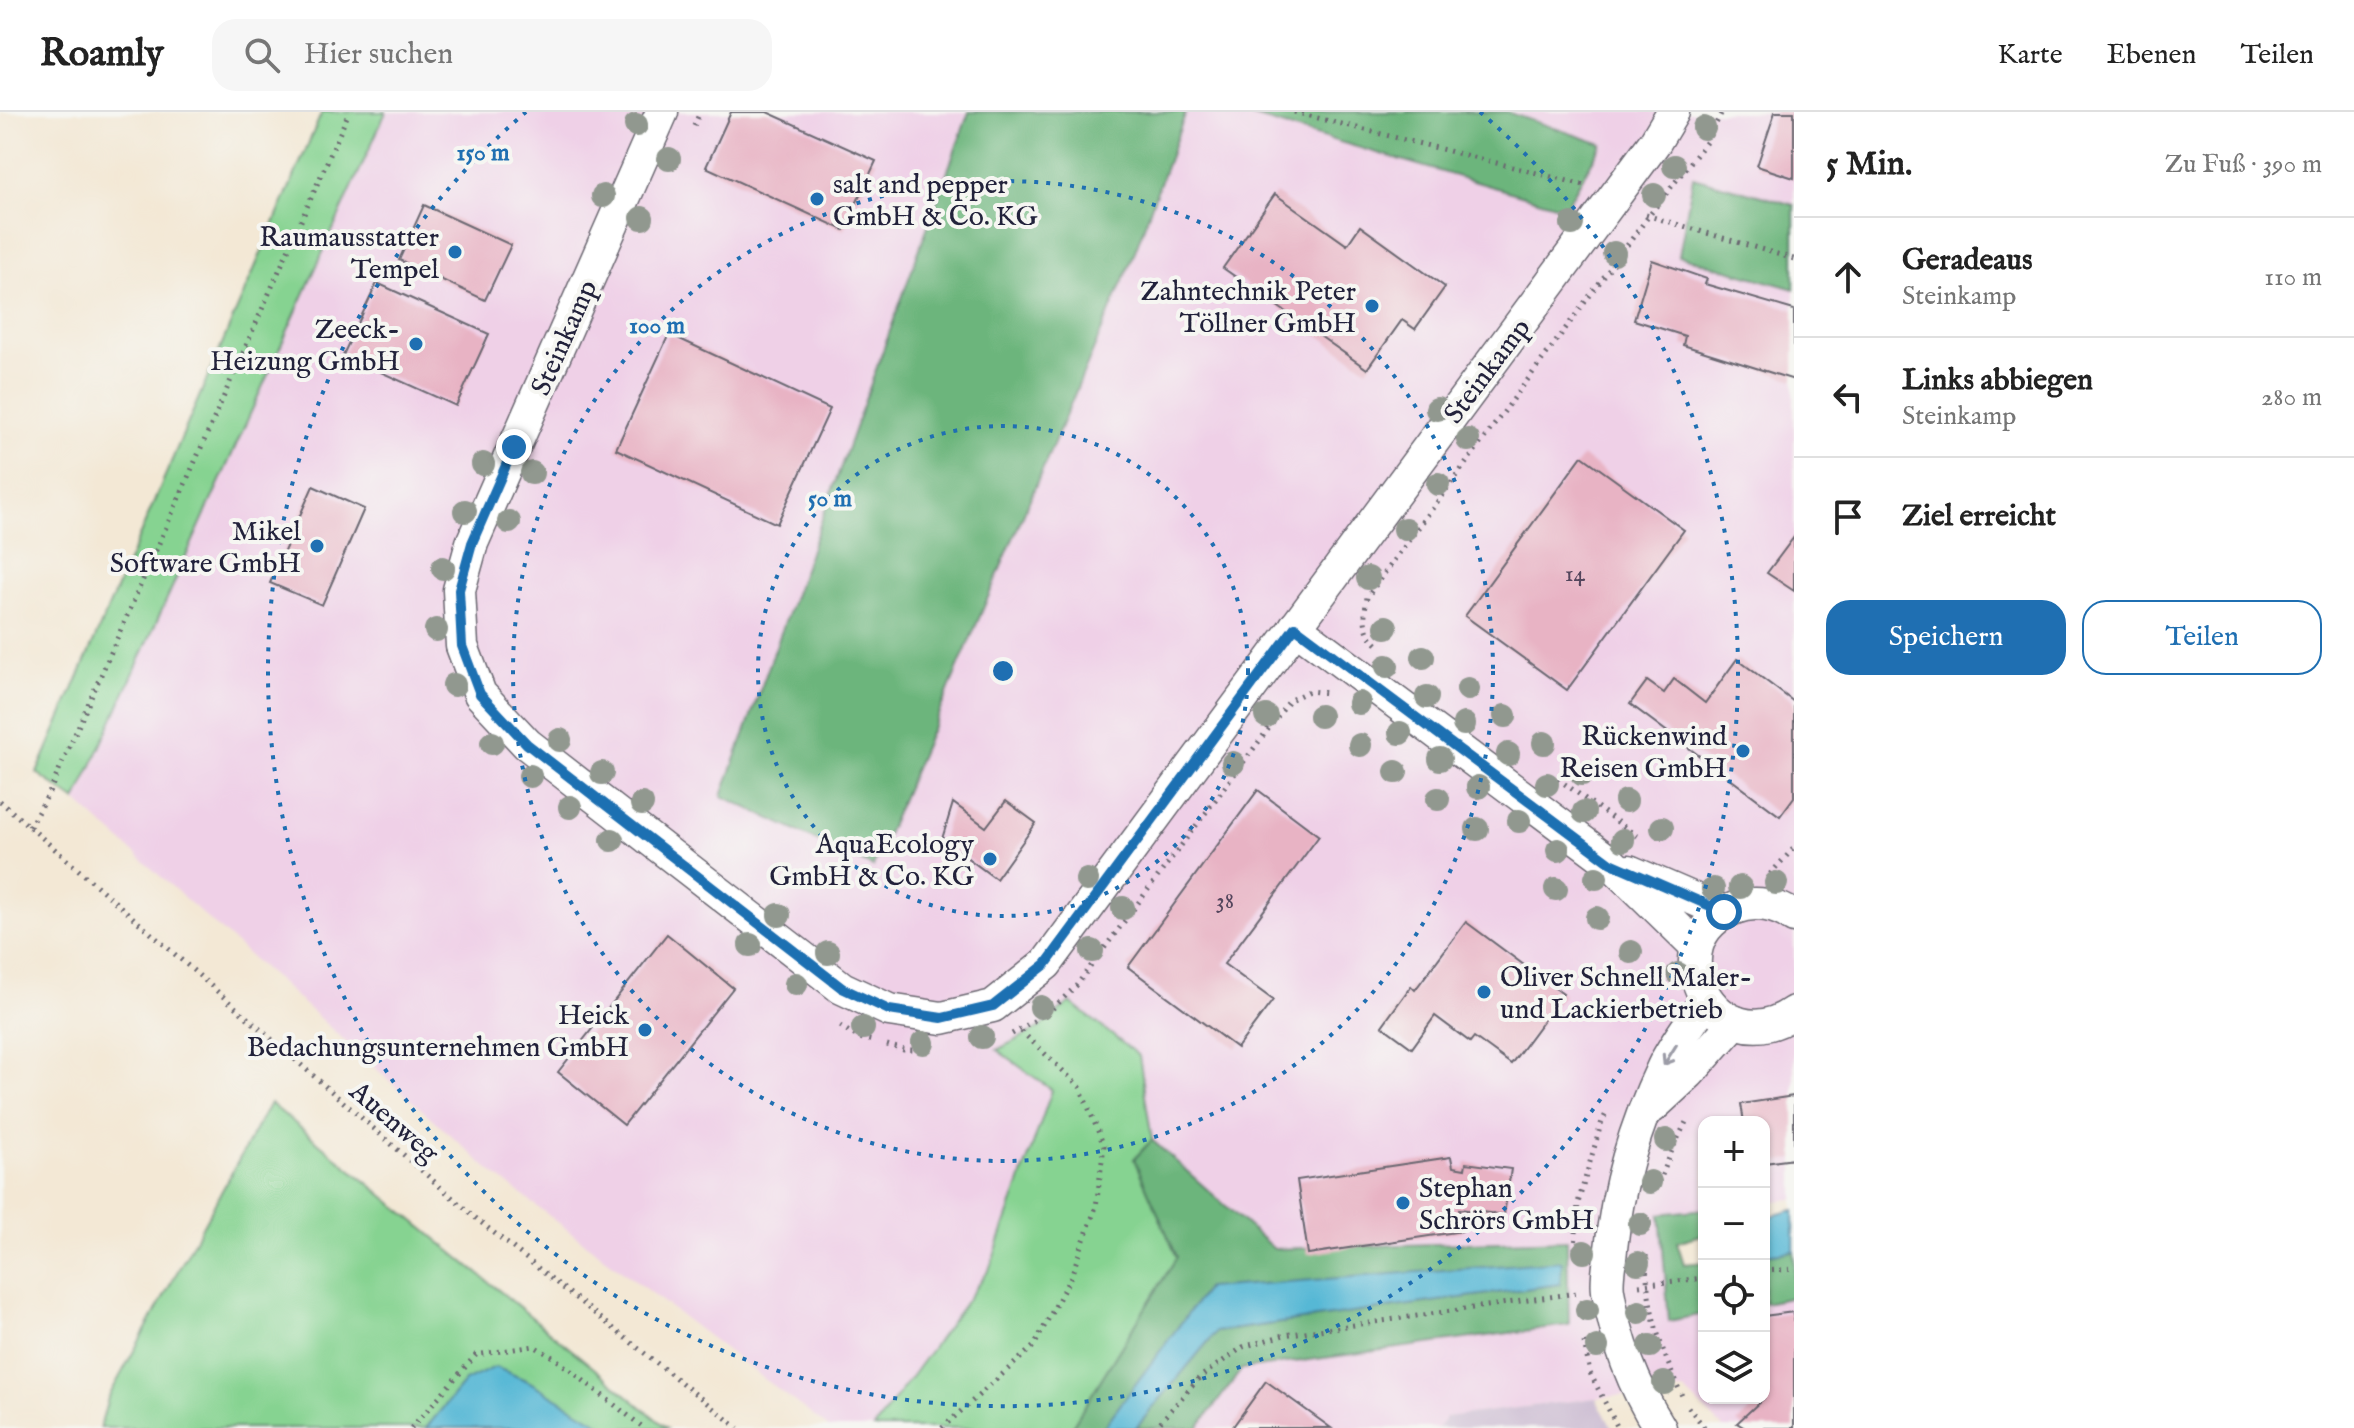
<!DOCTYPE html>
<html lang="de">
<head>
<meta charset="utf-8">
<style>
	body { margin:0; font-family:"IM FELL English",serif; background:#f6f6f6; color:#222 }
	.controls { position:absolute; right:24px; bottom:24px; display:grid; overflow:hidden; border-radius:16px; box-shadow:0 2px 6px #0004 }
	.controls button { width:72px; height:72px; display:grid; place-items:center; padding:0; border:0; border-bottom:2px solid #e0e0e0; background:#fff; color:#222; font:40px sans-serif }
	.stop { position:absolute; width:24px; height:24px; margin:-18px; border:6px solid #1f6fb2; border-radius:50%; background:#fff }
	.stop.end { background:#1f6fb2; border-color:#fff; box-shadow:0 2px 8px #0008 }
	.list { margin:0; padding:0; list-style:none }
	h2 { display:flex; justify-content:space-between; align-items:center; height:104px; margin:0; padding:0 32px; font-size:34px }
	h2 small { font-size:26px; font-weight:400; color:#767676 }
	.list li { display:grid; grid-template-columns:52px 1fr auto; gap:24px; align-items:center; box-sizing:border-box; height:120px; padding:0 32px; border-top:2px solid #e0e0e0 }
	.list b { display:block; font-size:30px; white-space:nowrap }
	.list p { margin:0; font-size:26px; white-space:nowrap; color:#767676 }
	.list em { font-size:26px; font-style:normal; color:#767676 }
	.actions { display:flex; gap:16px; padding:24px 32px }
	.actions a { flex:1; padding:18px 0; border:2px solid #1f6fb2; border-radius:24px; text-align:center; font-size:28px; color:#1f6fb2 }
	.actions .main { background:#1f6fb2; color:#fff }
	.icon { flex:none; width:44px; height:44px; fill:none; stroke:currentColor; stroke-width:2; stroke-linecap:round; stroke-linejoin:round }
	.map { position:relative; flex:none; width:1794px; height:1316px; overflow:hidden }
	header { display:flex; align-items:center; gap:48px; box-sizing:border-box; height:112px; padding:0 40px; background:#fff; border-bottom:2px solid #e0e0e0 }
	header strong { font-size:38px }
	nav { display:flex; gap:44px; margin-inline-start:auto; font-size:28px }
	.search { width:560px; height:72px; background:#f6f6f6; display:flex; align-items:center; gap:20px; box-sizing:border-box; padding:0 28px; border-radius:24px; color:#767676; font-size:30px }
	main { display:flex }
	aside { flex:1; background:#fff }
	.map>svg:first-child { display:block }
</style>
</head>
<body>
<header>
<strong>Roamly</strong>
<div class="search"><svg class="icon" aria-label="search" viewBox="0 0 24 24"><circle cx="10" cy="10" r="6"/><path d="M15 15l6 6"/></svg>Hier suchen</div>
<nav><a>Karte</a><a>Ebenen</a><a>Teilen</a></nav>
</header>
<main>
<div class="map">
<svg width="1794" height="1316" viewBox="0 0 1794 1316">
	<rect width="100%" height="100%" fill="#f6f6f2"/>
	<filter id="ink" filterUnits="userSpaceOnUse"><feTurbulence type="fractalNoise" baseFrequency=".0125" numOctaves="2"/><feDisplacementMap in="SourceGraphic" scale="16" xChannelSelector="R" yChannelSelector="G"/><feConvolveMatrix kernelMatrix="1 2 1 2 8 2 1 2 1" color-interpolation-filters="sRGB"/></filter>
	<filter id="wash" filterUnits="userSpaceOnUse"><feTurbulence type="fractalNoise" baseFrequency=".006" numOctaves="4" result="noise"/><feDisplacementMap in="SourceGraphic" scale="32" xChannelSelector="R" yChannelSelector="G"/><feGaussianBlur stdDeviation="1.8" result="paint"/><feColorMatrix in="noise" values="0 0 0 0 0 0 0 0 0 0 0 0 0 0 0 0 0 1.4 0 .05"/><feComposite in="paint" operator="in"/></filter>
	<g filter="url(#wash)">
		<rect width="100%" height="100%" fill="#f3e8d5"/>
		<polygon fill="#efd0e7" points="386,0 969,0 722,683 873,754 1131,150 1186,0 1237,0 1564,96 1601,32 1507,0 1794,0 1794,93 1693,65 1679,144 1794,177 1794,1087 1764,1090 1764,1010 1704,1010 1704,1097 1661,1102 1669,1209 1704,1202 1704,1286 1764,1286 1764,1191 1794,1185 1794,1316 1723,1316 1684,1278 1596,1286 1446,1305 1438,1316 1198,1316 1241,1257 1569,1213 1567,1128 1273,1137 1152,1028 1139,944 1070,890 1041,915 998,938 1052,978 989,1158 874,1316 829,1316 493,1061 76,689"/>
		<polygon fill="#cdbed3" points="1596,1286 1612,1316 1438,1316 1446,1305"/>
		<g fill="#86d391" stroke="#547a66" stroke-width="2">
			<polygon points="322,0 386,0 76,689 37,661"/>
			<polygon points="1070,890 1139,944 1152,1028 1134,1047 1177,1145 1071,1316 874,1316 989,1158 1052,978 997,938 1041,915"/>
			<polygon points="270,991 667,1316 100,1316 108,1286"/>
		</g>
		<g fill="#6cb57b" stroke="#476c5b" stroke-width="2">
			<polygon points="969,0 1186,0 1131,150 873,755 722,684"/>
			<polygon points="1237,0 1507,0 1602,32 1565,96"/>
			<polygon points="1693,65 1794,93 1794,177 1679,144"/>
			<polygon points="1152,1028 1274,1137 1567,1128 1569,1213 1242,1257 1198,1316 1136,1316 1216,1220 1559,1172 1207,1176 1103,1316 1071,1316 1177,1145 1134,1047"/>
			<polygon points="1704,1097 1704,1122 1677,1130 1684,1152 1704,1150 1704,1202 1669,1209 1660,1102"/>
			<polygon points="1794,1139 1794,1185 1764,1191 1764,1143"/>
		</g>
		<g fill="#57b8d5" stroke="#3c6d88" stroke-width="2">
			<polygon points="1794,1098 1794,1139 1764,1143 1764,1106"/>
			<polygon points="1562,1149 1560,1172 1216,1220 1136,1316 1103,1316 1207,1176"/>
			<polygon points="495,1255 528,1269 607,1316 426,1316 465,1269"/>
		</g>
		<g id="blocks">
			<g fill="#e8b3c4">
				<polygon points="731,0 767,0 876,49 844,118 706,55"/>
				<polygon points="1775,0 1794,0 1794,66 1757,54"/>
				<polygon points="1275,82 1347,133 1360,114 1445,175 1415,217 1402,208 1367,257 1223,156"/>
				<polygon points="424,93 511,133 485,188 399,148"/>
				<polygon points="1652,148 1707,167 1705,172 1794,198 1794,268 1683,233 1685,224 1634,208"/>
				<polygon points="377,171 489,222 456,294 343,243"/>
				<polygon points="669,222 830,297 777,412 616,337"/>
				<polygon points="1582,344 1684,418 1567,578 1465,504"/>
				<polygon points="313,374 364,397 322,493 270,471"/>
				<polygon points="1794,425 1794,479 1767,461"/>
				<polygon points="1737,547 1794,590 1794,685 1780,704 1630,592 1647,569 1664,581 1674,567 1705,591"/>
				<polygon points="1258,678 1319,724 1224,852 1273,888 1237,936 1128,855"/>
				<polygon points="1006,689 1036,711 996,767 942,727 953,691 986,715"/>
				<polygon points="1466,810 1563,882 1511,952 1474,925 1470,930 1435,904 1412,936 1382,914 1411,874 1415,878"/>
				<polygon points="667,822 733,876 624,1013 558,960"/>
				<polygon points="1794,984 1794,1047 1764,1051 1764,1010 1744,1010 1741,992"/>
				<polygon points="1451,1045 1453,1055 1465,1057 1466,1051 1511,1057 1504,1103 1459,1097 1463,1119 1308,1142 1297,1068"/>
				<polygon points="1794,1200 1794,1316 1745,1316 1737,1311 1764,1286 1764,1204"/>
				<polygon points="1266,1269 1331,1316 1232,1316"/>
			</g>
		</g>
	</g>
	<g filter="url(#ink)">
		<use href="#blocks" fill-opacity="0" stroke="#6b6771" stroke-width="2"/>
		<g fill="none" stroke-linecap="round" stroke-linejoin="round">
			<g stroke="#6b6771" stroke-width="35">
				<g id="minor">
					<polyline points="662,0 472,431 459,478 462,534 480,582 527,632 842,876 889,898 942,906 993,894 1046,852 1655,30 1673,0"/>
					<polyline points="1295,515 1611,751 1696,834"/>
					<polyline points="1629,759 1724,800"/>
					<path d="M1794 805C1778 793 1755 788 1735 796 1649 829 1717 955 1794 900"/>
					<polyline points="1652,995 1689,961 1735,910"/>
					<path d="M1660 1316C1634 1275 1616 1227 1608 1179 1606 1166 1610 1150 1611 1137 1617 1075 1636 1012 1663 955 1674 932 1692 910 1706 888"/>
				</g>
			</g>
			<g stroke="#6b6771" stroke-width="5" stroke-dasharray="2 6" stroke-linecap="butt">
				<polyline points="1294,0 1584,73"/>
				<polyline points="694,14 700,0"/>
				<polyline points="1646,103 1794,147"/>
				<path d="M1377 532C1362 518 1364 504 1367 485L1648 105 1707 29 1722 0"/>
				<polyline points="1558,667 1641,727"/>
				<polyline points="0,689 478,1108 738,1316"/>
				<polyline points="29,715 49,681 349,0"/>
				<polyline points="1770,762 1794,736"/>
				<polyline points="840,914 859,926 874,929"/>
				<polyline points="1012,922 1050,899 1076,874 1290,588 1309,579 1328,581"/>
				<polyline points="887,933 904,938 921,938"/>
				<polyline points="1656,1078 1673,1036 1686,1010"/>
				<polyline points="1575,1137 1578,1091 1602,1009 1607,1000"/>
				<path d="M1646 1143C1646 1196 1661 1238 1683 1286"/>
				<polyline points="1764,1159 1794,1157"/>
				<polyline points="1639,1173 1704,1166"/>
				<polyline points="1584,1230 1590,1261 1618,1316"/>
				<polyline points="1688,1295 1705,1316"/>
				<polyline points="411,1316 476,1243 534,1234 556,1247 644,1316"/>
				<polyline points="942,1316 1034,1234 1071,1164 1096,1095 1104,1034 1080,975 1021,919"/>
				<polyline points="1155,1316 1200,1265 1243,1235 1284,1223 1577,1181"/>
			</g>
			<use href="#minor" stroke="#fff" stroke-width="32"/>
		</g>
		<g fill="#91988f">
			<circle cx="636" cy="13" r="12"/>
			<circle cx="1704" cy="16" r="12"/>
			<circle cx="669" cy="47" r="12"/>
			<circle cx="1674" cy="54" r="12"/>
			<circle cx="1654" cy="83" r="12"/>
			<circle cx="603" cy="84" r="12"/>
			<circle cx="642" cy="106" r="12"/>
			<circle cx="1572" cy="112" r="12"/>
			<circle cx="1614" cy="141" r="12"/>
			<circle cx="1437" cy="297" r="12"/>
			<circle cx="1468" cy="328" r="12"/>
			<circle cx="483" cy="352" r="12"/>
			<circle cx="532" cy="361" r="12"/>
			<circle cx="1438" cy="372" r="12"/>
			<circle cx="465" cy="399" r="12"/>
			<circle cx="509" cy="410" r="12"/>
			<circle cx="1405" cy="417" r="12"/>
			<circle cx="443" cy="456" r="12"/>
			<circle cx="1368" cy="466" r="12"/>
			<circle cx="1386" cy="515" r="12"/>
			<circle cx="436" cy="518" r="12"/>
			<circle cx="1423" cy="545" r="12"/>
			<circle cx="1387" cy="554" r="12"/>
			<circle cx="454" cy="573" r="12"/>
			<circle cx="1468" cy="577" r="12"/>
			<circle cx="1427" cy="585" r="12"/>
			<circle cx="1359" cy="591" r="12"/>
			<circle cx="1266" cy="604" r="12"/>
			<circle cx="1320" cy="604" r="12"/>
			<circle cx="1505" cy="604" r="12"/>
			<circle cx="1464" cy="612" r="12"/>
			<circle cx="1400" cy="621" r="12"/>
			<circle cx="560" cy="628" r="12"/>
			<circle cx="492" cy="631" r="12"/>
			<circle cx="1544" cy="631" r="12"/>
			<circle cx="1360" cy="633" r="12"/>
			<circle cx="1508" cy="642" r="12"/>
			<circle cx="1440" cy="647" r="12"/>
			<circle cx="1233" cy="651" r="12"/>
			<circle cx="1396" cy="660" r="12"/>
			<circle cx="602" cy="661" r="12"/>
			<circle cx="1582" cy="662" r="12"/>
			<circle cx="530" cy="664" r="12"/>
			<circle cx="1547" cy="672" r="12"/>
			<circle cx="1478" cy="675" r="12"/>
			<circle cx="1438" cy="687" r="12"/>
			<circle cx="1626" cy="689" r="12"/>
			<circle cx="642" cy="692" r="12"/>
			<circle cx="570" cy="695" r="12"/>
			<circle cx="1584" cy="700" r="12"/>
			<circle cx="1519" cy="709" r="12"/>
			<circle cx="1662" cy="716" r="12"/>
			<circle cx="1477" cy="717" r="12"/>
			<circle cx="612" cy="728" r="12"/>
			<circle cx="1623" cy="728" r="12"/>
			<circle cx="1558" cy="738" r="12"/>
			<circle cx="1596" cy="766" r="12"/>
			<circle cx="1087" cy="768" r="12"/>
			<circle cx="1776" cy="771" r="12"/>
			<circle cx="1740" cy="775" r="12"/>
			<circle cx="1556" cy="777" r="12"/>
			<circle cx="1713" cy="777" r="12"/>
			<circle cx="1123" cy="796" r="12"/>
			<circle cx="779" cy="803" r="12"/>
			<circle cx="1597" cy="806" r="12"/>
			<circle cx="750" cy="833" r="12"/>
			<circle cx="1092" cy="839" r="12"/>
			<circle cx="1631" cy="840" r="12"/>
			<circle cx="828" cy="841" r="12"/>
			<circle cx="1678" cy="862" r="12"/>
			<circle cx="796" cy="872" r="12"/>
			<circle cx="1041" cy="895" r="12"/>
			<circle cx="863" cy="916" r="12"/>
			<circle cx="982" cy="925" r="12"/>
			<circle cx="923" cy="931" r="12"/>
			<circle cx="1666" cy="1028" r="12"/>
			<circle cx="1650" cy="1070" r="12"/>
			<circle cx="1640" cy="1112" r="12"/>
			<circle cx="1584" cy="1140" r="12"/>
			<circle cx="1638" cy="1151" r="12"/>
			<circle cx="1587" cy="1198" r="12"/>
			<circle cx="1639" cy="1200" r="12"/>
			<circle cx="1650" cy="1234" r="12"/>
			<circle cx="1597" cy="1235" r="12"/>
			<circle cx="1664" cy="1271" r="12"/>
		</g>
		<defs><path id="oneway-shaft" d="M-6 0H5M1.5-3L5.5 0L1.5 3" fill="none" stroke-width="1.6" stroke-linecap="round" stroke-linejoin="round" transform="scale(2)"/></defs>
		<use stroke="#9c9ca7" href="#oneway-shaft" transform="translate(1670 943) rotate(122)"/>
	</g>
	<g fill="none" stroke-linecap="round" stroke-linejoin="round" filter="url(#ink)">
		<polyline stroke="#1f6fb2" stroke-width="10" points="514,335 472,431 459,478 462,534 480,582 527,632 842,876 889,898 942,906 993,894 1046,852 1295,515 1611,751 1724,800"/>
	</g>
	<g fill="none" stroke="#1f6fb2" stroke-width="4" stroke-dasharray="4 8">
		<circle cx="1003" cy="559" r="245"/>
		<circle cx="1003" cy="559" r="490"/>
		<path d="M1480 0A735 735 0 1 1 526 0"/>
	</g>
	<g fill="#1f6fb2" stroke="#f6f6f2" stroke-width="3">
		<circle cx="817" cy="87" r="8"/>
		<circle cx="455" cy="140" r="8"/>
		<circle cx="1372" cy="194" r="8"/>
		<circle cx="416" cy="232" r="8"/>
		<circle cx="317" cy="434" r="8"/>
		<circle cx="1743" cy="639" r="8"/>
		<circle cx="990" cy="747" r="8"/>
		<circle cx="1484" cy="880" r="8"/>
		<circle cx="645" cy="918" r="8"/>
		<circle cx="1403" cy="1091" r="8"/>
	</g>
	<g text-anchor="middle" stroke-width="8" stroke-linejoin="round" paint-order="stroke">
		<g font-size="24" fill="#54465d">
			<text x="1575" y="469">14</text>
			<text x="1225" y="796">38</text>
		</g>
		<g font-size="28" fill="#22223b" stroke="#f6f6f2" text-anchor="end">
			<text x="833" y="81" text-anchor="start">salt and pepper<tspan x="833" dy="32">GmbH &amp; Co. KG</tspan></text>
			<text x="439" y="134">Raumausstatter<tspan x="439" dy="32">Tempel</tspan></text>
			<text x="1356" y="188">Zahntechnik Peter<tspan x="1356" dy="32">Töllner GmbH</tspan></text>
			<text x="400" y="226">Zeeck-<tspan x="400" dy="32">Heizung GmbH</tspan></text>
			<text x="301" y="428">Mikel<tspan x="301" dy="32">Software GmbH</tspan></text>
			<text x="1727" y="633">Rückenwind<tspan x="1727" dy="32">Reisen GmbH</tspan></text>
			<text x="974" y="741">AquaEcology<tspan x="974" dy="32">GmbH &amp; Co. KG</tspan></text>
			<text x="1500" y="874" text-anchor="start">Oliver Schnell Maler-<tspan x="1500" dy="32">und Lackierbetrieb</tspan></text>
			<text x="629" y="912">Heick<tspan x="629" dy="32">Bedachungsunternehmen GmbH</tspan></text>
			<text x="1419" y="1085" text-anchor="start">Stephan<tspan x="1419" dy="32">Schrörs GmbH</tspan></text>
		</g>
		<g font-size="28" fill="#22223b" stroke="#f6f6f2">
			<text transform="translate(563 225) rotate(-66)" y="10">Steinkamp</text>
			<text transform="translate(1486 258) rotate(-53)" y="10">Steinkamp</text>
			<text transform="translate(395 1009) rotate(41)" y="10">Auenweg</text>
		</g>
	</g>
	<circle cx="1003" cy="559" r="12" fill="#1f6fb2" stroke="#f6f6f2" stroke-width="4"/>
	<g font-size="24" text-anchor="middle" font-weight="bold" fill="#1f6fb2" stroke="#f6f6f2" stroke-width="8" stroke-linejoin="round" paint-order="stroke">
		<text x="483" y="48">150 m</text>
		<text x="657" y="221">100 m</text>
		<text x="830" y="394">50 m</text>
	</g>
</svg>
<div class="controls">
<button>+</button>
<button>−</button>
<button><svg class="icon" aria-label="locate" viewBox="0 0 24 24"><circle cx="12" cy="12" r="6"/><path d="M12 2v4M12 18v4M2 12h4M18 12h4"/></svg></button>
<button><svg class="icon" aria-label="layers" viewBox="0 0 24 24"><path d="M12 4l9 5-9 5-9-5zM3 14l9 5 9-5"/></svg></button>
</div>
<div class="stop" style="left:1724px;top:800px"></div>
<div class="stop end" style="left:514px;top:335px"></div>
</div>
<aside>
<h2>5 Min.<small>Zu Fuß · 390 m</small></h2>
<ul class="list">
<li><svg class="icon" aria-label="ahead" viewBox="0 0 24 24"><path d="M12 20V5M6 11l6-6 6 6"/></svg><div><b>Geradeaus</b><p>Steinkamp</p></div><em>110 m</em></li>
<li><svg class="icon" aria-label="left" viewBox="0 0 24 24"><path d="M17 20v-9H6M10 6l-5 5 5 5"/></svg><div><b>Links abbiegen</b><p>Steinkamp</p></div><em>280 m</em></li>
<li><svg class="icon" aria-label="arrive" viewBox="0 0 24 24"><path d="M6 21V4h12l-3 4 3 4H6"/></svg><div><b>Ziel erreicht</b></div></li>
</ul>
<div class="actions"><a class="main">Speichern</a><a>Teilen</a></div>
</aside>
</main>
</body>
</html>
